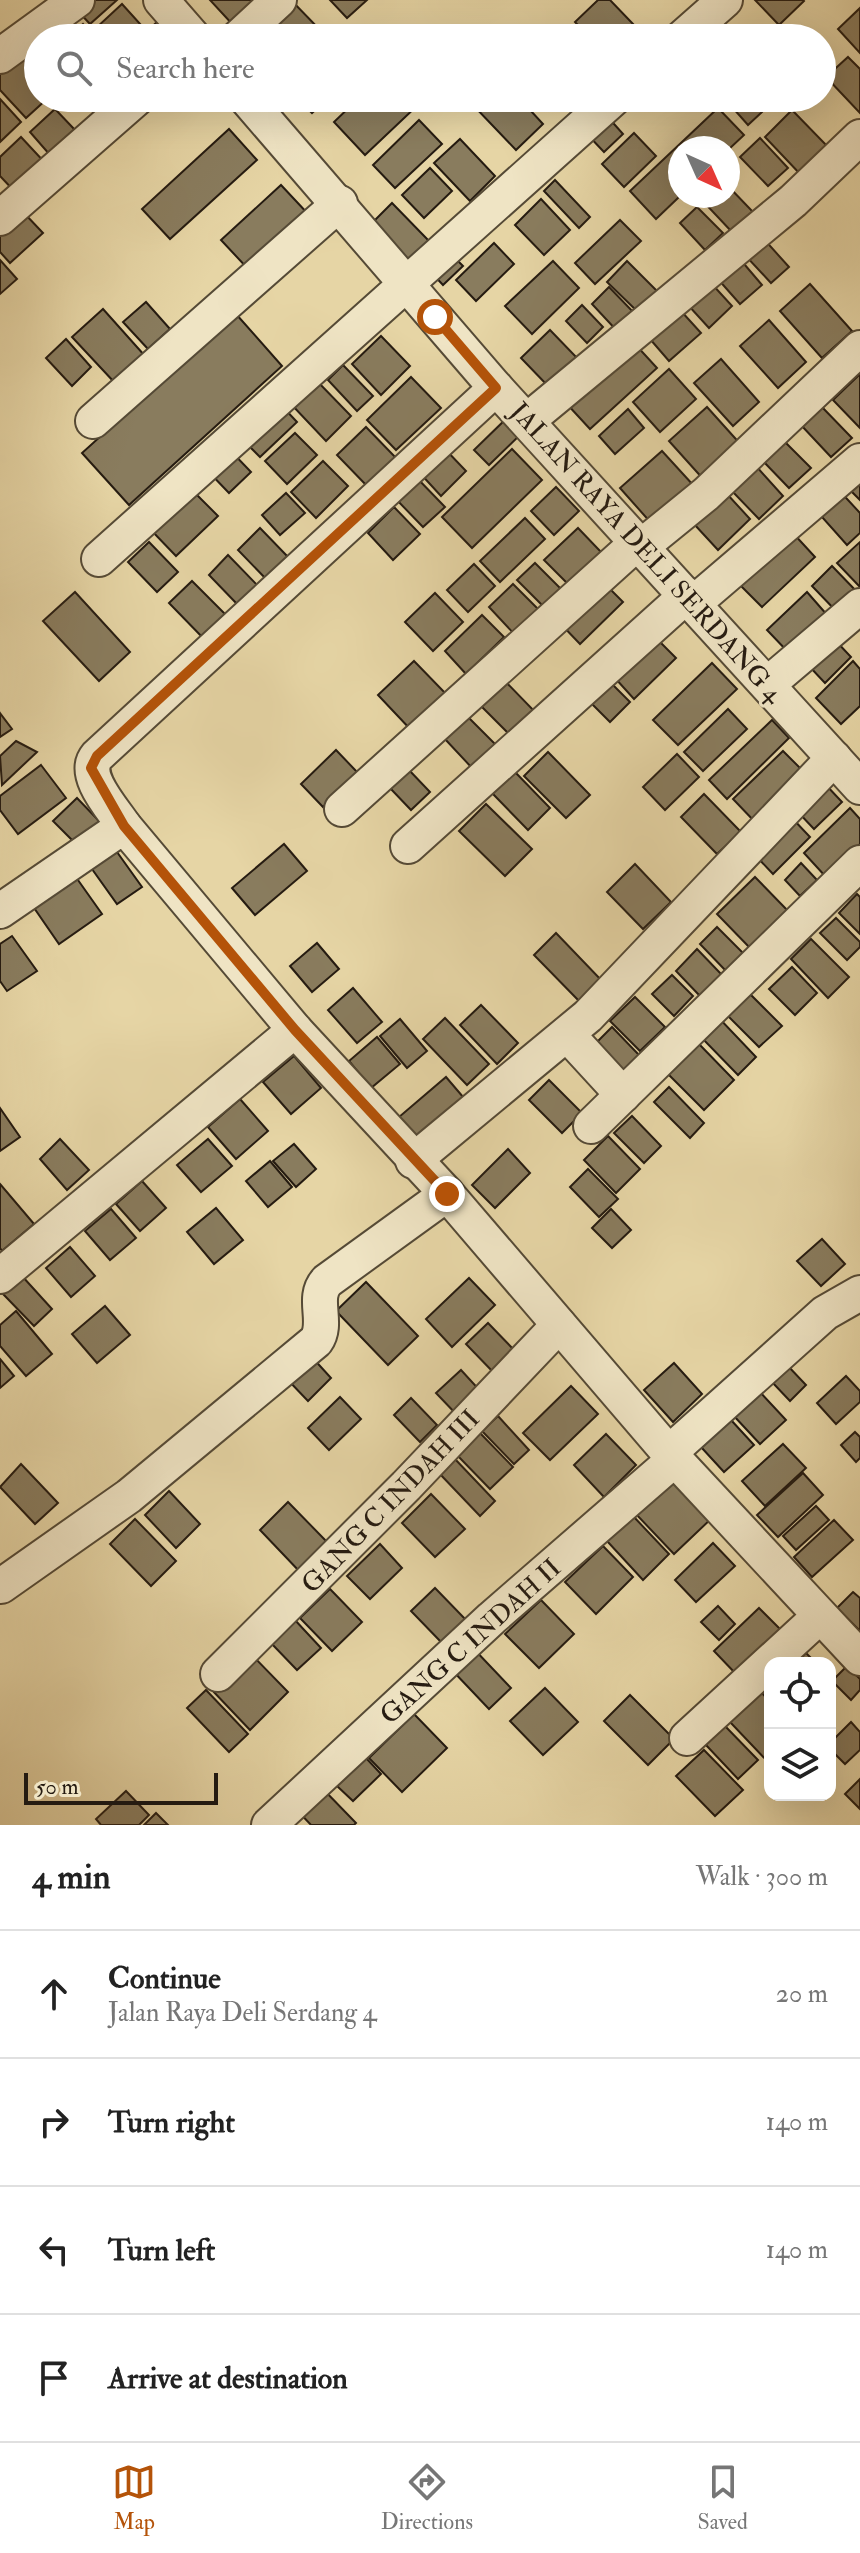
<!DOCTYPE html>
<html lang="en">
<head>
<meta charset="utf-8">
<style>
	body { margin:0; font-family:"IM FELL Double Pica",serif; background:#f6f6f6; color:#222 }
	.controls { position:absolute; right:24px; bottom:24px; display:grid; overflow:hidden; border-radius:16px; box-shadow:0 8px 32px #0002 }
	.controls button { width:72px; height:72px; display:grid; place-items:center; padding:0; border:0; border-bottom:2px solid #e0e0e0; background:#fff; color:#222; font:40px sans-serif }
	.compass { position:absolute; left:668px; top:136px; width:72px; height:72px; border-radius:50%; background:#fff; box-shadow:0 8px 32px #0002; rotate:135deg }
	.scale { position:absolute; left:24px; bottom:20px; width:194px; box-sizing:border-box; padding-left:8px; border:4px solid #251b11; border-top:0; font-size:22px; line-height:28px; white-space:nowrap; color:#251b11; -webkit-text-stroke:6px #efe4c4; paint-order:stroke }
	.stop { position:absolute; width:24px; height:24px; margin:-18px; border:6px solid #b45309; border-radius:50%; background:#fff }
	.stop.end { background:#b45309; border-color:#fff; box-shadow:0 2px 8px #0008 }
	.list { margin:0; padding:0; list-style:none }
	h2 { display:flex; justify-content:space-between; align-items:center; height:104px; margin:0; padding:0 32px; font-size:34px }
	h2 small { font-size:26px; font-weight:400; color:#767676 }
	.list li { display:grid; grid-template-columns:52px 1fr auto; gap:24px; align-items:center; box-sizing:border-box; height:128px; padding:0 32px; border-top:2px solid #e0e0e0 }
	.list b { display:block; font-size:30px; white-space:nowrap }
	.list p { margin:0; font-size:26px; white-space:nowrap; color:#767676 }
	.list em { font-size:26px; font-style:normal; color:#767676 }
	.icon { flex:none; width:44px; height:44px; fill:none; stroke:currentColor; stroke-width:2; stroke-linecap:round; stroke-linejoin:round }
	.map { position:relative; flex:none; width:860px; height:1825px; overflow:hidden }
	.search { position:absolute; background:#fff; box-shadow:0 8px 32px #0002; left:24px; right:24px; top:24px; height:88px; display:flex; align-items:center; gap:20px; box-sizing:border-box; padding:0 28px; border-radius:44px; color:#767676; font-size:30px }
	.sheet { height:616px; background:#fff }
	nav { display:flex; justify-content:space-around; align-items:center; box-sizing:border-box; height:112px; border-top:2px solid #e0e0e0; background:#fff; font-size:22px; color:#767676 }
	nav a { display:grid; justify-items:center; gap:4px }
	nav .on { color:#b45309 }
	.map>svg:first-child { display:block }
</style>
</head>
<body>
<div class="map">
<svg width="860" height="1825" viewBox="0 0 860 1825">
	<rect width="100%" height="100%" fill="#e6d5a5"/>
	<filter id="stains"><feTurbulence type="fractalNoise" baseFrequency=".0025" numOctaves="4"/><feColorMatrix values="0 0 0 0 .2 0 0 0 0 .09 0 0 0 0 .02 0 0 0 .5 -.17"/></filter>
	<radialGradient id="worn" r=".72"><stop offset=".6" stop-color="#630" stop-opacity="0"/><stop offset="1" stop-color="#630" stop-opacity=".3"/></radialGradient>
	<g fill="#897c5e" stroke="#251b11" stroke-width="2">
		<polygon points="88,0 117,0 90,24 77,10"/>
		<polygon points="210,0 261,0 234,26"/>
		<polygon points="291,0 323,33 318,38 249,38"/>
		<polygon points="330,0 367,0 347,18"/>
		<polygon points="598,0 610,0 634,25 620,38 590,38 575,22"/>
		<polygon points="755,0 803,0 804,1 779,25"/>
		<polygon points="122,4 141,25 128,38 105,38 96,28"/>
		<polygon points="860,8 860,53 838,29"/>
		<polygon points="157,22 172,38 140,38"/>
		<polygon points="83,24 96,38 68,38"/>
		<polygon points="340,27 351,38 328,38"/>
		<polygon points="799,27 809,38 787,38"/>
		<polygon points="559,28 569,38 548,38"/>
		<polygon points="16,51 38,75 38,98 48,98 26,118 0,90 0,66"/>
		<polygon points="848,57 860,69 860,113 826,77"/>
		<polygon points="93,98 124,98 108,114"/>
		<polygon points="297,98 328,98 312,113"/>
		<polygon points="359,98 415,98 420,103 365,155 334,122"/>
		<polygon points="478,98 519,98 543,124 516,150 472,104"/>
		<polygon points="724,98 777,98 748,125"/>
		<polygon points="0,99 21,122 0,142"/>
		<polygon points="718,108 744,135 728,150 680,148 680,196 656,219 630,191"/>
		<polygon points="55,109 76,131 50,155 30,132"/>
		<polygon points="792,110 830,149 802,176 765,137"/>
		<polygon points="606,115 623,134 604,152 586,133"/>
		<polygon points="419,120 442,144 395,188 373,165"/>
		<polygon points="229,129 257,160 170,239 142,209"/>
		<polygon points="634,133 656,156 624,187 602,164"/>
		<polygon points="21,137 48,166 17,194 0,176 0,157"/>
		<polygon points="760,138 788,168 768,186 740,157"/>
		<polygon points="460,139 495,176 470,201 434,163"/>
		<polygon points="430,168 452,191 424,218 402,195"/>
		<polygon points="555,180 590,217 579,228 544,191"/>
		<polygon points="281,185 310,216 250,271 221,240"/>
		<polygon points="728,186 753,212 732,232 698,196 728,196"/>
		<polygon points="541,199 570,230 544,255 515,225"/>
		<polygon points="392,203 430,242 409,262 372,223"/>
		<polygon points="697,207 723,233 705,250 680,223"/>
		<polygon points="24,213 43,233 10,263 0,252 0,235"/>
		<polygon points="620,220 641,241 595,284 575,263"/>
		<polygon points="762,237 789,267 771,283 744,254"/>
		<polygon points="494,243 514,264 476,301 456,280"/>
		<polygon points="450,253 463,266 443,285 430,271"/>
		<polygon points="739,258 762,285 740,304 717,278"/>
		<polygon points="0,260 17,279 0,294"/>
		<polygon points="553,261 579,288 532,334 505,306"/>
		<polygon points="627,261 659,293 639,313 607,282"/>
		<polygon points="711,283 732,306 709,328 688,305"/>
		<polygon points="810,284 852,331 822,358 780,311"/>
		<polygon points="609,287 637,316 619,333 592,304"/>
		<polygon points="146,302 170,329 148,349 123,322"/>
		<polygon points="582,305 603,327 587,343 566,321"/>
		<polygon points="103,309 145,356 115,383 72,337"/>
		<polygon points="681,311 701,333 669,361 650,339"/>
		<polygon points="236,314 282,366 129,505 82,453"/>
		<polygon points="769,320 806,362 778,388 740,346"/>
		<polygon points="550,330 578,359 549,387 521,358"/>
		<polygon points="381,336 410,366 381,395 352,364"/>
		<polygon points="66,339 91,367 72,386 46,358"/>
		<polygon points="634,343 657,368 590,429 566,403"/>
		<polygon points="721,359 759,402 733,426 694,383"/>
		<polygon points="343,365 373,396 357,411 328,380"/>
		<polygon points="669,369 696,399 660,432 633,402"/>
		<polygon points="859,375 860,376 860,428 833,400"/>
		<polygon points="411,377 441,408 396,450 367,420"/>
		<polygon points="315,379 351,416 326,441 290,403"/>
		<polygon points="281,405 297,422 260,457 244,441"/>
		<polygon points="820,405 852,438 831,457 800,424"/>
		<polygon points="707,407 743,447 705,481 669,441"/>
		<polygon points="628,409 644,428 615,454 599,436"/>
		<polygon points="510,415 525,430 489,465 474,450"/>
		<polygon points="366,427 398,460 369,488 337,455"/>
		<polygon points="295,433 317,455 287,484 265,461"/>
		<polygon points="783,440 811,468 789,488 762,460"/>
		<polygon points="227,447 251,472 229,493 205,468"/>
		<polygon points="443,447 466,471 441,496 418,471"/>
		<polygon points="512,449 542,480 472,548 442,517"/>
		<polygon points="662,451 694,486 652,524 620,488"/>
		<polygon points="323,461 348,486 316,518 291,492"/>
		<polygon points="756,466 783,496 759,519 731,490"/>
		<polygon points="415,476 445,507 423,527 393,496"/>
		<polygon points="860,479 860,500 849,489"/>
		<polygon points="556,487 579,511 554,535 531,511"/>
		<polygon points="836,487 860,513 860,533 847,545 814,508"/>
		<polygon points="191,489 218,516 176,556 150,529"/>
		<polygon points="286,493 305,513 280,535 262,515"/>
		<polygon points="727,494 750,519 718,550 694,524"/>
		<polygon points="394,507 420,534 393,560 368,533"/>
		<polygon points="525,518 545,539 500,582 480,561"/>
		<polygon points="260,528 290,559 268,581 238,550"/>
		<polygon points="578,528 601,552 568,584 544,560"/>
		<polygon points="792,532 815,557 762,607 738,583"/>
		<polygon points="149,542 178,572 157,592 128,562"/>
		<polygon points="860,542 860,587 837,563"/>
		<polygon points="228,555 258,586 238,605 209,575"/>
		<polygon points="535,563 566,594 548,611 517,580"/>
		<polygon points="474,564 495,586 468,612 447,590"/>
		<polygon points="832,566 859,594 838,613 812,586"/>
		<polygon points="601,580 623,602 580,644 558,621"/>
		<polygon points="192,581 230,619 207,642 169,603"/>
		<polygon points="513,584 542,613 517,637 489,607"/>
		<polygon points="75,592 130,652 99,681 43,621"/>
		<polygon points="807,592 828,616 789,653 767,630"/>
		<polygon points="435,593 463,622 433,651 405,622"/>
		<polygon points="482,615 504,637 466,674 445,651"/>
		<polygon points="657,639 676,658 634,699 615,678"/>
		<polygon points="834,639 851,657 825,683 808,665"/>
		<polygon points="414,661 448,696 412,731 378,695"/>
		<polygon points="853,661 860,669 860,706 841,724 816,698"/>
		<polygon points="712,663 737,689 678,745 653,720"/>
		<polygon points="501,677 538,715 514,739 476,701"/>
		<polygon points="606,678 630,702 610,722 586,698"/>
		<polygon points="728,709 747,729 703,771 684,752"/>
		<polygon points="0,713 12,729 0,737"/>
		<polygon points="467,716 497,746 473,769 444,738"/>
		<polygon points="772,720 789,738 727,799 709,780"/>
		<polygon points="16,741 37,752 2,785 0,756"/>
		<polygon points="336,750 358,773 323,807 301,784"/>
		<polygon points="783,751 807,775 756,823 733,799"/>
		<polygon points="548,752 590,795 566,818 524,776"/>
		<polygon points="677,754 699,777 665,810 643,787"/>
		<polygon points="41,765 66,798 18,834 0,810 0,796"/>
		<polygon points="408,769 430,792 411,810 389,787"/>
		<polygon points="515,772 550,808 528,830 492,793"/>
		<polygon points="825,784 842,802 814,829 797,811"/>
		<polygon points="704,794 741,832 717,854 681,817"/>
		<polygon points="77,798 100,822 77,845 53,821"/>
		<polygon points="486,804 532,849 505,876 459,831"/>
		<polygon points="850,808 860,819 860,844 826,877 804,853"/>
		<polygon points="791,817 810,837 773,874 754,854"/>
		<polygon points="284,844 307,871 255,915 232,888"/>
		<polygon points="117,852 142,887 117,904 92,869"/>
		<polygon points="801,863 817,880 800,896 785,880"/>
		<polygon points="635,864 671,902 643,929 607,892"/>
		<polygon points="73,873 102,914 59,944 30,902"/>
		<polygon points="755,877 790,913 752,950 717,914"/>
		<polygon points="857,894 860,897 860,934 839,913"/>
		<polygon points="836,918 860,942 860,947 847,960 820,933"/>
		<polygon points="717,927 743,953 726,971 700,944"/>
		<polygon points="556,933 604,983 582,1004 534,955"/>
		<polygon points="12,936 37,971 7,991 0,981 0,944"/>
		<polygon points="811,939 849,977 828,998 791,959"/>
		<polygon points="317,943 339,969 312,992 290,966"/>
		<polygon points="697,949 722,975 700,996 676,971"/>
		<polygon points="792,967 817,993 795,1015 769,989"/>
		<polygon points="672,975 693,996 674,1016 652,994"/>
		<polygon points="353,988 382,1022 357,1043 328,1010"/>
		<polygon points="745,989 782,1026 759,1047 723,1011"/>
		<polygon points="635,997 665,1027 640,1051 610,1021"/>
		<polygon points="481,1005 518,1043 497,1064 460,1025"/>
		<polygon points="717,1016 756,1057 738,1075 699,1035"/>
		<polygon points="445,1018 489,1064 467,1085 423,1039"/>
		<polygon points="400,1019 427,1051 407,1068 380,1036"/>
		<polygon points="612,1027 639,1055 617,1077 590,1049"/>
		<polygon points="377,1037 400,1064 371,1088 349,1061"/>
		<polygon points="698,1043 734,1080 704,1110 667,1073"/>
		<polygon points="294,1056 321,1088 291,1114 263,1082"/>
		<polygon points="446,1077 469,1104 415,1151 392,1123"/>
		<polygon points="549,1080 582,1113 562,1133 529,1100"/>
		<polygon points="669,1087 704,1123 690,1138 654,1102"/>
		<polygon points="240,1099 268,1131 236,1159 208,1127"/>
		<polygon points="0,1108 20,1137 0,1151"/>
		<polygon points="632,1116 661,1146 644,1163 614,1133"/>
		<polygon points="608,1136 640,1169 616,1193 584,1160"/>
		<polygon points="60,1139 89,1170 67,1190 40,1159"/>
		<polygon points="208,1139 232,1166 201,1192 177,1165"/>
		<polygon points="294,1144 316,1169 296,1187 273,1161"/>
		<polygon points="508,1149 530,1173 495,1208 472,1185"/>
		<polygon points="270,1161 292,1187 268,1207 246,1181"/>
		<polygon points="588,1169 618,1199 599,1217 570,1187"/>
		<polygon points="142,1181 166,1208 140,1231 116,1204"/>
		<polygon points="0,1184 34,1224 2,1251 0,1248"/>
		<polygon points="216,1208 243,1240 214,1264 187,1232"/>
		<polygon points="111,1209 136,1238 110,1260 85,1231"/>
		<polygon points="611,1209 631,1230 612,1248 592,1228"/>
		<polygon points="822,1239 845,1264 821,1286 797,1261"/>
		<polygon points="70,1247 95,1276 71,1297 46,1268"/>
		<polygon points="22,1276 52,1309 34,1326 3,1294"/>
		<polygon points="469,1278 495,1305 452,1347 426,1319"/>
		<polygon points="366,1282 418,1336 388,1365 336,1311"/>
		<polygon points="105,1306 130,1335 97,1363 72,1334"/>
		<polygon points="16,1311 52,1354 26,1376 0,1346 0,1325"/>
		<polygon points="488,1323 517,1353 495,1374 466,1344"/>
		<polygon points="310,1355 331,1378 308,1401 286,1378"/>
		<polygon points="0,1359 14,1376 0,1388"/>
		<polygon points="674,1363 702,1394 673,1422 644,1390"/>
		<polygon points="787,1365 806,1385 790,1401 771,1381"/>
		<polygon points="461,1370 483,1394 459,1417 436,1393"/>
		<polygon points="846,1376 860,1391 860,1402 836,1424 817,1403"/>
		<polygon points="571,1386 598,1414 550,1460 523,1433"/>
		<polygon points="759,1391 786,1420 760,1444 733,1415"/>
		<polygon points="340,1397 361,1419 329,1450 308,1428"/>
		<polygon points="411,1398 437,1425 420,1442 394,1415"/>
		<polygon points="498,1416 529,1450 514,1464 482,1431"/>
		<polygon points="731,1420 754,1445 724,1472 701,1447"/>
		<polygon points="479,1432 513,1467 490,1489 456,1454"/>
		<polygon points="855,1432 860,1437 860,1458 856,1462 841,1445"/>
		<polygon points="606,1434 636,1465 604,1497 574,1465"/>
		<polygon points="783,1444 806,1468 765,1506 742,1481"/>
		<polygon points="454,1458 495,1501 480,1516 438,1472"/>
		<polygon points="21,1464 58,1503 35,1524 0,1487"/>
		<polygon points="803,1473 823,1495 778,1537 757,1515"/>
		<polygon points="675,1475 714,1516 674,1554 635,1513"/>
		<polygon points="169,1491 200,1524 176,1548 145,1515"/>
		<polygon points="431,1494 465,1529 435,1557 402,1523"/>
		<polygon points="288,1502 330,1545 301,1573 260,1530"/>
		<polygon points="816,1506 829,1520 796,1550 783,1536"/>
		<polygon points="633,1516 669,1554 643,1580 607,1541"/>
		<polygon points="135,1519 176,1561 151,1586 110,1544"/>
		<polygon points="834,1520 853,1540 812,1577 794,1557"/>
		<polygon points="713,1543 735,1566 696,1602 675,1580"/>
		<polygon points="380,1544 402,1568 370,1599 347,1576"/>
		<polygon points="603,1546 633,1577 596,1614 565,1582"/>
		<polygon points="435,1588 467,1621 443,1644 411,1611"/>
		<polygon points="330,1589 362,1622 332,1651 300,1618"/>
		<polygon points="853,1592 860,1598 860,1631 837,1608"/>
		<polygon points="541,1600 574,1634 539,1668 505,1634"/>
		<polygon points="718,1606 735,1624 719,1640 701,1622"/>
		<polygon points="759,1608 782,1631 737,1675 714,1651"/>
		<polygon points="294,1619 321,1648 297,1670 270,1642"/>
		<polygon points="472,1647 511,1688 489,1709 450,1668"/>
		<polygon points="248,1651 288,1692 250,1730 210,1688"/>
		<polygon points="806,1653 816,1663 796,1663"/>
		<polygon points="847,1666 860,1679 860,1690 851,1700 832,1681"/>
		<polygon points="545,1688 578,1722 543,1755 510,1721"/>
		<polygon points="206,1690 248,1734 229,1752 187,1708"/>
		<polygon points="761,1692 770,1702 770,1764 730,1722"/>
		<polygon points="630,1695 674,1739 648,1765 604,1721"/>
		<polygon points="414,1714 447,1748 402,1792 369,1758"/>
		<polygon points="851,1722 860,1732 860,1750 845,1764 830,1749 830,1743"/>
		<polygon points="724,1725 758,1760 738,1779 705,1744"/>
		<polygon points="704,1750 743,1790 715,1816 676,1776"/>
		<polygon points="366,1758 381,1774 353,1801 337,1786"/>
		<polygon points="860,1779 860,1809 845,1794"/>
		<polygon points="321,1787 356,1823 354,1825 311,1825 296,1809"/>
		<polygon points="126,1791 149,1815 139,1825 101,1825 96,1819"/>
		<polygon points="156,1813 168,1825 144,1825"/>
	</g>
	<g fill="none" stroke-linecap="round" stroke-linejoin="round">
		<g stroke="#554a36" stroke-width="38">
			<g id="minor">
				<polyline points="161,0 194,38"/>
				<polyline points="238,38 279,0"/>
				<polyline points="682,38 725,0"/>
				<polyline points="0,56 77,0"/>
				<polyline points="246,98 496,388 860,787"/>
				<polyline points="0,218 137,98"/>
				<polyline points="528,420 793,201 860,137"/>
				<polyline points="93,421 340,203"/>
				<polyline points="642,546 706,494 860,348"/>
				<polyline points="99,559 614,98"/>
				<polyline points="694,603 860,461"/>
				<polyline points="768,684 860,606"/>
				<polyline points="342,809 638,542"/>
				<path d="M124 826C113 809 81 775 97 756L496 388"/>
				<polyline points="408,846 687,595"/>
				<polyline points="0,911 124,826 295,1030 447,1194 669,1453 860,1658"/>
				<polyline points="567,1034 623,1095"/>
				<polyline points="591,1126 860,863"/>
				<polyline points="413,1161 588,1016 834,758"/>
				<polyline points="0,1276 295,1030"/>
				<polyline points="669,1453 825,1313 860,1293"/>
				<path d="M1 1586 129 1496 316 1341C329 1323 311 1298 327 1281L447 1194"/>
				<polyline points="218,1674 406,1486 559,1325"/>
				<polyline points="687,1738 820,1616"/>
				<polyline points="269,1825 492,1618 675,1459"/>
			</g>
		</g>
		<use href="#minor" stroke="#efe4c4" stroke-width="34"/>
	</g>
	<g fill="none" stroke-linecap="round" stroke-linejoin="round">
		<polyline stroke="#b45309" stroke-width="10" points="435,317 496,388 97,756 91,768 124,826 295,1030 447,1194"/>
	</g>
	<g text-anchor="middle" stroke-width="6" stroke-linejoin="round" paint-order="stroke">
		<g font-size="26" fill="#251b11" stroke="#efe4c4">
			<text transform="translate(647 552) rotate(48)" y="9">JALAN RAYA DELI SERDANG 4</text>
			<text transform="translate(390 1501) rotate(-46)" y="9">GANG C INDAH III</text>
			<text transform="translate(470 1641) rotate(-42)" y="9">GANG C INDAH II</text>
		</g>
	</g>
	<rect width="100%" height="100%" filter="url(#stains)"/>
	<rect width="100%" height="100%" fill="url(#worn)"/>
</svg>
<div class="controls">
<button><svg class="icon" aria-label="locate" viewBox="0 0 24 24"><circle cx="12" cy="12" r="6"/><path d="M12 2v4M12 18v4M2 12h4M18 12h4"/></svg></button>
<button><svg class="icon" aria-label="layers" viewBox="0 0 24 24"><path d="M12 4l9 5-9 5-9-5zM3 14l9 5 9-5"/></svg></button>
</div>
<svg class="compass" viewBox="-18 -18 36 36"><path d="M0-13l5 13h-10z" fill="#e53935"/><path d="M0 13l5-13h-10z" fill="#767676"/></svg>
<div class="scale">50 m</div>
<div class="stop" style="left:435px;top:317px"></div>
<div class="stop end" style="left:447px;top:1194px"></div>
<div class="search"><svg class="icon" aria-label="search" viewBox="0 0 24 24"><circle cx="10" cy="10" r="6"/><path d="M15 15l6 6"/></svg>Search here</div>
</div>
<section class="sheet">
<h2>4 min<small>Walk · 300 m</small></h2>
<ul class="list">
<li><svg class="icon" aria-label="ahead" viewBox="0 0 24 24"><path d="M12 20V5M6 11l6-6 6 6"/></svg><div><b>Continue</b><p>Jalan Raya Deli Serdang 4</p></div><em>20 m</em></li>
<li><svg class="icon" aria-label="right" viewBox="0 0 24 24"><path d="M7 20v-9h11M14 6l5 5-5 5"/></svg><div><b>Turn right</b></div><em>140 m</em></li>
<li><svg class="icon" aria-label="left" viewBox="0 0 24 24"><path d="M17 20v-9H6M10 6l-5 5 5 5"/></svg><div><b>Turn left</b></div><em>140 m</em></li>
<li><svg class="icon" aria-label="arrive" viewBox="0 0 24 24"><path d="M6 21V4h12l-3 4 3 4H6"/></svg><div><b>Arrive at destination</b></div></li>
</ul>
</section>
<nav>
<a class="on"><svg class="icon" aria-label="map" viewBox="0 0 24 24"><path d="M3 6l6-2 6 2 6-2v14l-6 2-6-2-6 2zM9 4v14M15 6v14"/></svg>Map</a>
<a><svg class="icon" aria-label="directions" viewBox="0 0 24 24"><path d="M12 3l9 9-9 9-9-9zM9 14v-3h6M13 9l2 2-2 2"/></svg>Directions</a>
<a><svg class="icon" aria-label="saved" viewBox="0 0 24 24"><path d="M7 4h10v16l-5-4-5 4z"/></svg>Saved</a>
</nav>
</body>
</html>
